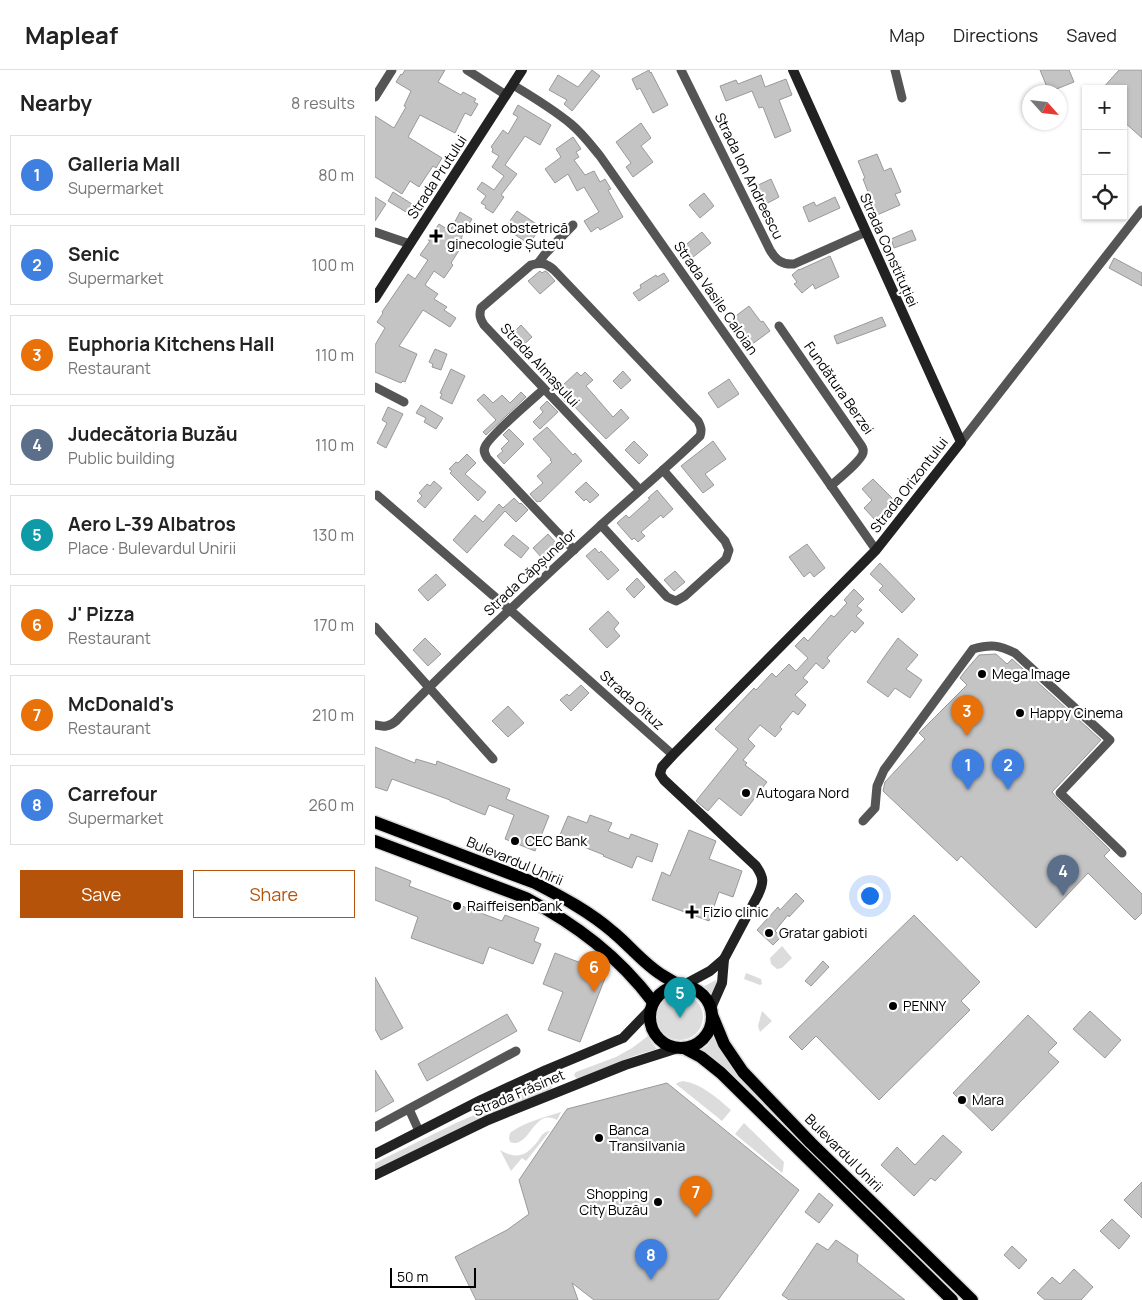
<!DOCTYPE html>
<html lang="en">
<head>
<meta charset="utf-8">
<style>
	body { margin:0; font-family:Manrope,sans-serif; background:#f6f6f6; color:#222 }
	.controls { position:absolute; right:15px; top:15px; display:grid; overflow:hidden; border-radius:0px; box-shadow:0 1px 4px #0004 }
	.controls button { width:45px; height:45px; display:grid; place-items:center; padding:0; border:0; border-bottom:1px solid #e0e0e0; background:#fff; color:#222; font:25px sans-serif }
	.compass { position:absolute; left:647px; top:15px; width:45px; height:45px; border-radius:50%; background:#fff; box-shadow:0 1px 4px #0004; rotate:117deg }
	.scale { position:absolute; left:15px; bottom:12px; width:86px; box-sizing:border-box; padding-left:5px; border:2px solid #000; border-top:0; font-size:14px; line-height:18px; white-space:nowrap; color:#000; -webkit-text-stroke:4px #fff; paint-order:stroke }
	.you { position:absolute; left:494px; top:825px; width:18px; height:18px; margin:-12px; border:4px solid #fff; border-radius:50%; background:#1a73e8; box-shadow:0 0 0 8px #1a73e833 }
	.badge { display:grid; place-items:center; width:32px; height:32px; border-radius:50%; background:#b45309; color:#fff; font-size:16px; font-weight:700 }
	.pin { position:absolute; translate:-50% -41px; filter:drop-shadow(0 1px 2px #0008) }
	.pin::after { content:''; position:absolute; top:26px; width:18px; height:15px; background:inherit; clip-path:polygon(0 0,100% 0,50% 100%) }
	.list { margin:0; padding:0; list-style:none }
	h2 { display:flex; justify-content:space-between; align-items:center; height:65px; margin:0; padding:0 20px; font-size:21px }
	h2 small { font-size:16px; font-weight:400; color:#767676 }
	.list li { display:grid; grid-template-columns:32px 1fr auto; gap:15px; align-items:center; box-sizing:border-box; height:80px; margin:0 10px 10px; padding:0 10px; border:1px solid #e0e0e0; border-radius:0px }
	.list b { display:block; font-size:19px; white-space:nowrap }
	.list p { margin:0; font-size:16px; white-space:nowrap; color:#767676 }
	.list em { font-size:16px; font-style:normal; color:#767676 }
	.actions { display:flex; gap:10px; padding:15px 20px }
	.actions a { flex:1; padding:11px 0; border:1px solid #b45309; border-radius:0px; text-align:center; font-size:18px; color:#b45309 }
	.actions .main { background:#b45309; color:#fff }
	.icon { flex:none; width:28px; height:28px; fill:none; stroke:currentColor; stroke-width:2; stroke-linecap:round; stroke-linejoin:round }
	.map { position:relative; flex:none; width:767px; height:1230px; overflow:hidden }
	header { display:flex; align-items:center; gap:30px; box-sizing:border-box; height:70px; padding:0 25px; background:#fff; border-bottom:1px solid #e0e0e0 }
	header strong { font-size:24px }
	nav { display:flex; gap:28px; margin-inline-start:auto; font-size:18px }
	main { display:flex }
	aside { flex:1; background:#fff }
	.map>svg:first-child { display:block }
</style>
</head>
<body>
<header>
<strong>Mapleaf</strong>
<nav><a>Map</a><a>Directions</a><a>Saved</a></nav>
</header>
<main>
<aside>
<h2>Nearby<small>8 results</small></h2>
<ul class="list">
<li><span class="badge" style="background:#3f7fe0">1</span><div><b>Galleria Mall</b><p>Supermarket</p></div><em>80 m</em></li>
<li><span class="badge" style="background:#3f7fe0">2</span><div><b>Senic</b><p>Supermarket</p></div><em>100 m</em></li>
<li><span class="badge" style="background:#e8710a">3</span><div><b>Euphoria Kitchens Hall</b><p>Restaurant</p></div><em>110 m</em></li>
<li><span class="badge" style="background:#5c6f8a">4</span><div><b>Judecătoria Buzău</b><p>Public building</p></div><em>110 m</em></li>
<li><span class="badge" style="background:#0f9aa8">5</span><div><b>Aero L-39 Albatros</b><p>Place · Bulevardul Unirii</p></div><em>130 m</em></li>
<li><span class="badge" style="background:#e8710a">6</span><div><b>J' Pizza</b><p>Restaurant</p></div><em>170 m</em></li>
<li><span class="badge" style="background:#e8710a">7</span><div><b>McDonald's</b><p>Restaurant</p></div><em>210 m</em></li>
<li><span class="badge" style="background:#3f7fe0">8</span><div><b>Carrefour</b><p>Supermarket</p></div><em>260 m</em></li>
</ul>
<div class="actions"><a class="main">Save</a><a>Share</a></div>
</aside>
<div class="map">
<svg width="767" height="1230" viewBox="0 0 767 1230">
	<rect width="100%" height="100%" fill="#fff"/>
	<g fill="#dcdcdc">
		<polygon points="407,876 417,888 407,898 402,899 396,894 395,888"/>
		<polygon points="371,903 386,909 387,914 385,915 369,909"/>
		<polygon points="341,910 343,912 338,926 334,925 328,919 328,917"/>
		<circle cx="305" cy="947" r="23"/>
		<polygon points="387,941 397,951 385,962 383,956"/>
		<polygon points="273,966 277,973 282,979 259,986 203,1009 201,1008 199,1005 201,1002 241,987 257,978"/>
		<polygon points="339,966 361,1002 372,1016 414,1059 413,1060 341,991 326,980 332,976"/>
		<path d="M308 1011C327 1014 342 1028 356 1040L347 1051 301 1014 304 1012Z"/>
		<polygon points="174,1012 176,1013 178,1016 176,1019 83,1060 0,1101 0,1093 81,1053"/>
		<path d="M186 1042 182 1050C158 1037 155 1080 135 1072L134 1068 135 1063C147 1053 170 1047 186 1042Z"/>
		<polygon points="369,1053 409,1092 408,1100 407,1103 360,1064"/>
		<path d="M175 1061 151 1091 147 1088 136 1101 125 1080C143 1090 151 1086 163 1071 167 1065 168 1062 175 1061Z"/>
	</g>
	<g fill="#c4c4c4" stroke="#999">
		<polygon points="30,0 70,0 63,12 86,25 88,22 101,29 99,32 103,34 96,46 90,43 80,63 45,45 33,67 67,88 61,98 58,96 44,117 35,111 27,124 0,107 0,46 19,58 31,37 29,36 36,21 21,12 26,4 27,5"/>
		<polygon points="217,0 225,6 197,41 189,34 192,30 174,20 183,5 203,17"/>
		<polygon points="274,0 275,3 276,2 293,35 278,43 265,18 262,20 257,9"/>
		<polygon points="665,0 694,0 699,12 674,22"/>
		<polygon points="744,0 767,0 767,68 748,51 748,19 727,19"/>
		<polygon points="386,5 390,17 411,9 417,25 404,30 416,61 400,68 388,37 384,38 377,21 351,31 345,16 361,10 363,14"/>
		<polygon points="143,35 176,55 165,75 150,66 130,95 142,104 126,125 129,127 118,143 110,138 111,136 106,133 111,126 102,119 107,112 119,120 129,106 117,97 124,86 117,82 118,79 116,77 128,60 133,64 143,47 138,44"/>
		<polygon points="266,53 276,68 266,76 278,92 258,107 251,97 256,93 241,72"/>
		<polygon points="198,67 206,79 201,82 204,87 199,90 210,105 219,101 225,112 230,109 236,119 233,120 248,147 225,160 223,157 216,162 209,151 224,142 209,117 202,121 193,104 180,113 170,99 186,87 181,79"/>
		<polygon points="502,84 509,101 516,98 526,122 520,124 525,135 502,145 488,109 490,108 483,91"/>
		<polygon points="396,109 404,127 391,134 388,127 385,129 379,117"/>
		<polygon points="18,122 37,134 31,142 13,131"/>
		<polygon points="329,123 339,136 325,148 314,135"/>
		<polygon points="0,127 11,134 0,151"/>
		<polygon points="460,127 465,138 434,152 428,137 439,132 441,136"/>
		<polygon points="142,141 166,157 154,174 130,158"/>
		<polygon points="85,142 97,149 86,168 90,171 76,193 78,195 69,208 59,201 50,215 63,224 59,229 72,237 69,240 81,248 75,257 48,240 24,276 42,284 30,312 28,311 26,313 0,302 0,275 10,258 2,252 8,243 7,242 33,204 40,209 53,190 45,185 55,171 53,170 64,154 75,161"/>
		<polygon points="537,160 541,170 519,178 516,169"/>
		<polygon points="327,162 336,173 313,191 304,180"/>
		<polygon points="455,186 464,207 440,219 438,214 427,223 419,214 422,212 417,205 424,199 424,200"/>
		<polygon points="739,188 767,203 767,216 734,198"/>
		<polygon points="165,201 167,203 170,201 172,202 180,211 165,224 153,211"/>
		<polygon points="289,203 294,211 264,231 258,223 266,218 265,215 281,205 282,207"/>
		<polygon points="374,236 386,252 388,251 395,261 372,278 364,268 366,267 354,251"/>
		<polygon points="507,247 511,256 462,274 459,266"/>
		<polygon points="146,255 157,267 143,280 137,273 142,268 138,263"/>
		<polygon points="60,279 72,284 66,300 57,297 58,294 54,292"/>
		<polygon points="76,299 90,306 77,334 65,328 67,324 65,323"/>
		<polygon points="248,301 256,310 246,319 238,311"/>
		<polygon points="202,302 206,306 210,302 218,310 211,316 238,347 246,339 254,348 231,369 195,332 192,334 186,328 192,321 187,316"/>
		<polygon points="354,309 364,324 343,338 333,323"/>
		<polygon points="146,322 151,327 111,365 108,362 121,350 102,330 109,324 118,333 127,325 135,333"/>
		<polygon points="172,331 183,342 165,359 158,352 168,342 165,338"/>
		<polygon points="46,335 68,348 61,359 49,352 51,348 41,343"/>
		<polygon points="13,337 28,344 11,378 2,373 12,353 7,350"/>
		<polygon points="172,357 198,385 200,383 207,391 165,432 164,431 162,432 155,424 168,413 162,406 177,392 175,390 176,389 158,369"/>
		<polygon points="134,359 149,374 129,394 122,386 128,381 126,379 134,371 128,365"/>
		<polygon points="259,371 273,385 264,394 250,380"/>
		<polygon points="338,371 351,389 330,404 339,415 328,423 306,396"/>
		<polygon points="92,384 101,393 90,404 111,422 103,431 75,403 77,401 74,399 81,392 83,393"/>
		<polygon points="498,409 521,432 502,452 489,438 497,430 487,419"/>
		<polygon points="59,411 67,418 50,438 42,431 47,426 44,423 52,414 55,416"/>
		<polygon points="211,412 224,425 215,433 211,429 209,431 200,422"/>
		<polygon points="282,420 298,439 288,448 286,445 266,462 270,466 263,472 259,468 257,470 242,453 251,445 254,448 275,429 273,428"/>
		<polygon points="139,428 145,434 146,433 153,440 141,452 130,441 92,483 78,470 100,445 108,452 124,434 128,438"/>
		<polygon points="173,464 182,474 167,488 158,478"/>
		<polygon points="138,465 154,478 146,488 129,475"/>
		<polygon points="432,474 450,498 439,507 435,502 429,507 414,487"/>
		<polygon points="220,478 224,483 226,481 244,500 233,510 211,486"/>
		<polygon points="505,493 540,529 527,543 504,520 508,516 495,504"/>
		<polygon points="300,501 310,512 299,521 289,510"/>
		<polygon points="61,504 71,515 53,531 43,520"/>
		<polygon points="262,508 270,517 259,528 251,519"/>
		<polygon points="479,519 489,529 482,536 487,540 481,546 489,553 480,563 477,560 452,588 455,591 448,599 441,593 428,608 433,612 420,625 431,635 423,645 418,641 405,657 407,659 400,667 385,655 373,669 380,676 368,690 372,693 370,695 392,712 366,746 344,728 333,741 321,731 363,679 340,659 379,618 381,620 397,603 401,607 414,594 421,601 433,588 420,576 429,567 433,571 456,545 459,547 472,533 469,530"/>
		<polygon points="233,541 244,553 239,559 245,566 232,578 214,559"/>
		<polygon points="50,568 66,584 53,596 38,580"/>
		<polygon points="523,568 543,585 531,599 547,610 535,628 520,618 513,627 492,612 512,583"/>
		<polygon points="621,584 632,594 637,589 726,670 677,722 681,727 735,780 729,786 767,824 767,843 760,850 713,803 661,858 586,786 582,791 508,721 510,712 550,669 544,663 592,615 585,608 591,600 604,585"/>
		<polygon points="206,615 214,623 196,641 185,630 192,624 194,626"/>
		<polygon points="133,636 149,653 133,667 117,651"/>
		<polygon points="0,677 40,693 41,689 61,695 62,691 135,719 131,729 174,746 160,781 130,769 139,745 114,735 110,745 75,731 75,730 17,709 12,721 0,717"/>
		<polygon points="215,745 237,753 233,761 254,769 256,764 283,774 277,792 262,786 257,798 228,786 229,785 184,767 193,746 212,753"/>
		<polygon points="314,760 341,771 334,789 367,801 358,827 344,822 334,851 277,830 287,802 295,806"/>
		<polygon points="0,797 36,811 34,816 127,851 130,845 164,858 159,871 166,874 158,894 114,877 108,894 36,868 43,847 0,830"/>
		<polygon points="421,823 429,831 414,847 413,845 400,861 406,867 398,875 382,860 403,837 405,840"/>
		<polygon points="539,845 605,912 586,931 595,940 504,1030 441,966 427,980 414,967"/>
		<polygon points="180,883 232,903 205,972 173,960 188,922 168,914"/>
		<polygon points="448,891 454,897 436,916 430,911"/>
		<polygon points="0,907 28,958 6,970 0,959"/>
		<polygon points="715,941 746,970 730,988 698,959"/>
		<polygon points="132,944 142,961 52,1011 43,994"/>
		<polygon points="653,945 682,973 673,982 684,992 617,1061 578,1023"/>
		<polygon points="0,1000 19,1031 0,1042"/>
		<polygon points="292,1013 424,1120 343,1230 219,1230 197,1213 203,1230 101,1230 80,1187 132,1160 154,1144 144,1110 192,1039"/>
		<polygon points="568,1065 587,1082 560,1111 556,1108 539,1126 506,1095 522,1077 540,1095"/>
		<polygon points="767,1112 767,1148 749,1130"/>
		<polygon points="444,1123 458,1135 444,1153 430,1142"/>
		<polygon points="737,1149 755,1166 744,1179 725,1161"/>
		<polygon points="461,1170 483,1185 482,1192 530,1230 414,1230 407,1225 442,1173 453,1180"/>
		<polygon points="637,1176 652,1190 644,1199 629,1185"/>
		<polygon points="699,1199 718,1217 706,1230 670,1230 662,1223 677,1207 685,1214"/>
	</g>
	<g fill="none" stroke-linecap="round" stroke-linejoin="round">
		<g stroke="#dbdbdb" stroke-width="15">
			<g id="primary">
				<path d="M0 752 160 813C187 827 215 842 238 862 255 876 269 894 287 905 293 909 299 912 304 915"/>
				<path d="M0 771 151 828C202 855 243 886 278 932"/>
				<circle cx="306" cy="947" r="31"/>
				<polyline points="337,945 349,974 368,1002 436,1073 597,1230"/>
				<polyline points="309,978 326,987 346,1003 577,1230"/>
			</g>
		</g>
		<g stroke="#555" stroke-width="9">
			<polyline points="92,0 131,25"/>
			<path d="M306 0 395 180C401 190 407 195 419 194L491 162"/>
			<polyline points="520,0 527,28"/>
			<path d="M138 15C158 27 178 39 196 54 207 63 216 75 225 86L501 480"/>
			<polyline points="0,27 17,0"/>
			<polyline points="0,162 35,174"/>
			<polyline points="164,192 170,184 198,155"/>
			<path d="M404 256 486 375C488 378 489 379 488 383 486 391 463 409 456 416"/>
			<polyline points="0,317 29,332"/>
			<path d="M169 319C159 328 112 368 110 377 108 381 110 384 112 388L199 480"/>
			<polyline points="586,372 767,140"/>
			<polyline points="2,425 135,540 298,685"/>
			<polyline points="226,455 292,527 301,531 310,526 351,489 354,480 350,471 288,400"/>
			<polyline points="0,557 118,689"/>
			<path d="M0 655C9 657 14 657 21 651 87 583 156 519 226 455 259 425 293 397 325 366 327 360 326 357 323 351L179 200C171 193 166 192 156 195L106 238C104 245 105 249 109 255L265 420"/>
			<path d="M488 751 500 738 502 716 509 700 598 579C616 574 624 575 640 583L735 670 685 723 747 783"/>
			<polyline points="34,1039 44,1061"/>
			<polyline points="0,1057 141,981"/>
		</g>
		<g stroke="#222" stroke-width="10">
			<polyline points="0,228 147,0"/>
			<polyline points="309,915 335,901 349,889"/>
			<path d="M336 938 347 913 349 889 383 825C389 812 389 808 381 796L289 710 285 704 287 697 298 685 501 480 586 372 418 0"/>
			<polyline points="0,1084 106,1030 171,1000 248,968 275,940"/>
			<polyline points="0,1105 113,1050 250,995 303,978"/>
		</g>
		<use href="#primary" stroke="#000" stroke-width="12"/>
	</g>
	<g fill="#000" stroke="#fff" stroke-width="2">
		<path d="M58.5 158.5h5v5h5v5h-5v5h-5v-5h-5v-5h5z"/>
		<circle cx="607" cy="604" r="5"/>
		<circle cx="645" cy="643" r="5"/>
		<circle cx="371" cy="723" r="5"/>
		<circle cx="140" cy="771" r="5"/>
		<circle cx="82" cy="836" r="5"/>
		<path d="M314.5 834.5h5v5h5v5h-5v5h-5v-5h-5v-5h5z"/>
		<circle cx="394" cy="863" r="5"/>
		<circle cx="518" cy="936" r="5"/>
		<circle cx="587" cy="1030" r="5"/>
		<circle cx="224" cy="1068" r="5"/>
		<circle cx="283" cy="1132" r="5"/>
	</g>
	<g text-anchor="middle" stroke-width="4.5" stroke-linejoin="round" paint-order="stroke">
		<g font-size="14" fill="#000" stroke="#fff">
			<text transform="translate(374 106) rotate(64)" y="5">Strada Ion Andreescu</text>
			<text transform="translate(62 107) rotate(-57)" y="5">Strada Prutului</text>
			<text transform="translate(514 180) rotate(66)" y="5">Strada Constituției</text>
			<text transform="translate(341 228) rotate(55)" y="5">Strada Vasile Caloian</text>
			<text transform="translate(165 295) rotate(47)" y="5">Strada Almașului</text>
			<text transform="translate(464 318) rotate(55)" y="5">Fundătura Berzei</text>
			<text transform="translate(534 415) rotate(-52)" y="5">Strada Orizontului</text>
			<text transform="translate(155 502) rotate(-43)" y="5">Strada Căpșunelor</text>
			<text transform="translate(257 630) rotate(42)" y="5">Strada Oituz</text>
			<text transform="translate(140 791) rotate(23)" y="5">Bulevardul Unirii</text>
			<text transform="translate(144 1023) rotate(-23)" y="5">Strada Frăsinet</text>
			<text transform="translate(469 1083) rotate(45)" y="5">Bulevardul Unirii</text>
		</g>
		<g font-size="14" fill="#000" stroke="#fff" text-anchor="start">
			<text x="72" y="163">Cabinet obstetrică<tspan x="72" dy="16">ginecologie Șuteu</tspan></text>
			<text x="617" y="609">Mega Image</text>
			<text x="655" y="648">Happy Cinema</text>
			<text x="381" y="728">Autogara Nord</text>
			<text x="150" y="776">CEC Bank</text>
			<text x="92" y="841">Raiffeisenbank</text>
			<text x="328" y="847">Fizio clinic</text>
			<text x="404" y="868">Gratar gabioti</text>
			<text x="528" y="941">PENNY</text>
			<text x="597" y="1035">Mara</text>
			<text x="234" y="1065">Banca<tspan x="234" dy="16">Transilvania</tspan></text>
			<text x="273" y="1129" text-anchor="end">Shopping<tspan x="273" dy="16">City Buzău</tspan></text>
		</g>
	</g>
</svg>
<div class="controls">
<button>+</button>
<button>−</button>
<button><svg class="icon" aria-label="locate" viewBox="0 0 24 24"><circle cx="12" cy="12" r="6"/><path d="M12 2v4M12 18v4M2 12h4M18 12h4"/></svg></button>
</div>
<svg class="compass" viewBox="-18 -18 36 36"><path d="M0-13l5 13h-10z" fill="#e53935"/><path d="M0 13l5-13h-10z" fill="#767676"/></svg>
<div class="scale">50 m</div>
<div class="you"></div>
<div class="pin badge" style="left:593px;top:720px;background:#3f7fe0">1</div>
<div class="pin badge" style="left:633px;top:720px;background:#3f7fe0">2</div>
<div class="pin badge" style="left:592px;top:666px;background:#e8710a">3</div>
<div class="pin badge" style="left:688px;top:826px;background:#5c6f8a">4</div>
<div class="pin badge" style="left:305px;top:948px;background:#0f9aa8">5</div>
<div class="pin badge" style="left:219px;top:922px;background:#e8710a">6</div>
<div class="pin badge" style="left:321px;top:1147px;background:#e8710a">7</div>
<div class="pin badge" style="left:276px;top:1210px;background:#3f7fe0">8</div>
</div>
</main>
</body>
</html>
